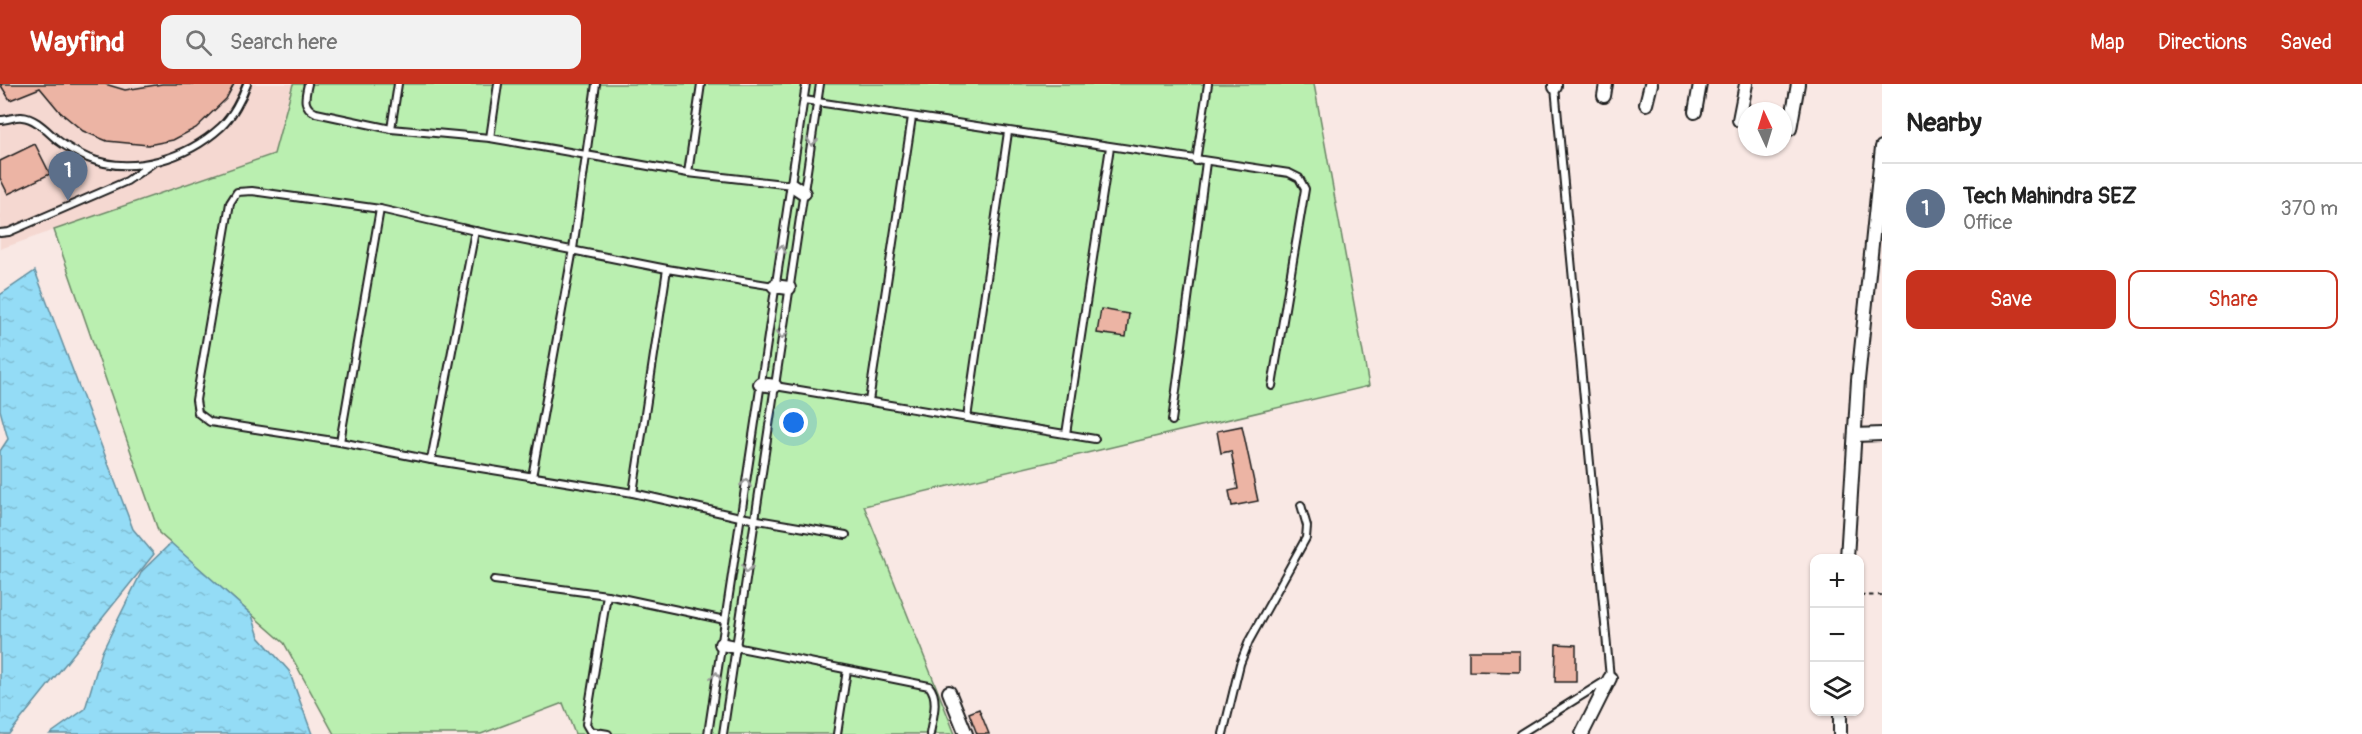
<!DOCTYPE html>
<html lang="en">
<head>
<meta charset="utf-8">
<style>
	body { margin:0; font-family:Pangolin,sans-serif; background:#f2f2f2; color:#222 }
	.controls { position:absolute; right:18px; bottom:18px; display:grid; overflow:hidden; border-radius:12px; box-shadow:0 2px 4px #0004 }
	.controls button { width:54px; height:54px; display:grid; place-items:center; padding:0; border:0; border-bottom:2px solid #e0e0e0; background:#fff; color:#222; font:30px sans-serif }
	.compass { position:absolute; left:1738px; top:18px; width:54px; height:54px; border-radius:50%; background:#fff; box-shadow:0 2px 4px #0004; rotate:356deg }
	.you { position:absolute; left:794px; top:339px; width:21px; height:21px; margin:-15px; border:4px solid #fff; border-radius:50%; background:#1a73e8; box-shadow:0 0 0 9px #1a73e833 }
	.badge { display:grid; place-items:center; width:39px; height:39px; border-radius:50%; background:#c8321e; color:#fff; font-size:20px; font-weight:700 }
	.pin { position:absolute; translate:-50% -50px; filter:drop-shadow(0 2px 3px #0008) }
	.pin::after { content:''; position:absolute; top:32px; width:21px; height:18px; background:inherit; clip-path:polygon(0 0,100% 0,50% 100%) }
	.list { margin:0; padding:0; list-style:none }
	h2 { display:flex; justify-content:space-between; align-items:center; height:78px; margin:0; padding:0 24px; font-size:26px }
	h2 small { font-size:20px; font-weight:400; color:#767676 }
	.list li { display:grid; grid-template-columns:39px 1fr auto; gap:18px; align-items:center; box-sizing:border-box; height:90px; padding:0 24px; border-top:2px solid #e0e0e0 }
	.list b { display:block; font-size:22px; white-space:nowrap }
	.list p { margin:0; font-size:20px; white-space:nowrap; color:#767676 }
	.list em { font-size:20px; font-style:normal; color:#767676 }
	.actions { display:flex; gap:12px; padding:18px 24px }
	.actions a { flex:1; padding:14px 0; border:2px solid #c8321e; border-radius:12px; text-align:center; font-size:21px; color:#c8321e }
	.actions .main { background:#c8321e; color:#fff }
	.icon { flex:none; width:33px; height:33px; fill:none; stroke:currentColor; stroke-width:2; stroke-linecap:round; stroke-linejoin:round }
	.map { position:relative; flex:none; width:1882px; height:650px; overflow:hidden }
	header { display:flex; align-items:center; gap:36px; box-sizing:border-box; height:84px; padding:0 30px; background:#c8321e; color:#fff }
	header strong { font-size:28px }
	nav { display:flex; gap:33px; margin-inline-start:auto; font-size:21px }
	.search { width:420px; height:54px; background:#f2f2f2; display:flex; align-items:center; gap:15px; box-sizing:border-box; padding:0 21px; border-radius:12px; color:#767676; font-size:22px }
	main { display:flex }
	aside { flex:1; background:#fff }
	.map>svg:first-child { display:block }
</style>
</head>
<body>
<header>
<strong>Wayfind</strong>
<div class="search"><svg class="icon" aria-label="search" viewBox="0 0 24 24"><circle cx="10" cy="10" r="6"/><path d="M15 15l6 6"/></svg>Search here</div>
<nav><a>Map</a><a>Directions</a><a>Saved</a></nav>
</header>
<main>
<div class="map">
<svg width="1882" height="650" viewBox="0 0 1882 650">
	<defs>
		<pattern id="water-ripples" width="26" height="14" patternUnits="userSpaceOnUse" patternTransform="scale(1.5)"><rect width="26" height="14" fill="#94dcf6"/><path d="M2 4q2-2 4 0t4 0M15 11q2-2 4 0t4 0" fill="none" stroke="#7fbcd2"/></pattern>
	</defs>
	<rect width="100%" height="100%" fill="#f9e8e4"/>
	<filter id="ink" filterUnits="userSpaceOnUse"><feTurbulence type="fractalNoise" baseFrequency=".0167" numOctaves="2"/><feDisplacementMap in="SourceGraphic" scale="12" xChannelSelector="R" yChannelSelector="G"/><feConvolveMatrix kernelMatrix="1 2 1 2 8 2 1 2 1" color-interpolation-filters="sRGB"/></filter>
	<g filter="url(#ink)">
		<polygon fill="#f5d8d1" points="0,0 292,0 274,70 0,165"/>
		<polygon fill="#baefb0" stroke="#6b8666" stroke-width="1.5" points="293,0 1314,0 1369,302 864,422 955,650 575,650 563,619 481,650 334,650 284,559 159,449 54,146 274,70"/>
		<g fill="url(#water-ripples)" stroke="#648f9f" stroke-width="1.5">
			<polygon points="35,187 133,445 154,470 9,650 0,650 0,367 8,355 0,326 0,211"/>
			<polygon points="171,459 252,531 259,553 289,587 312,650 50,650 85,625 102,568 142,487"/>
		</g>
		<g fill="#ecb4a4" stroke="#1c1c1c" stroke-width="1.5">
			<polygon points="0,0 105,0 125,6 162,0 234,0 226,15 196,44 173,56 148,61 107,57 83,47 60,28 40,4 10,16"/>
			<polygon points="35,60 50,90 8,110 0,94 0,77"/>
			<polygon points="1101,225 1129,230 1126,253 1097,249"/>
			<polygon points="1242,342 1258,417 1232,422 1229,407 1238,405 1231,367 1221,369 1217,347"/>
			<polygon points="1556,560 1576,561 1576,598 1555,598"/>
			<polygon points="1469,567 1520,567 1520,588 1469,587"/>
			<polygon points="979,625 989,650 977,650 969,629"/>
		</g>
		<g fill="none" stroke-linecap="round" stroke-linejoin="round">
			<g stroke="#1c1c1c" stroke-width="10">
				<g id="service">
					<path d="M308 0C305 13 302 23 316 29L391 45 490 54 688 89 792 101"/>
					<polyline points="804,16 1289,89 1299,94 1305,105 1272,302"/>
					<path d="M0 36C8 36 15 32 22 33 37 34 49 50 60 58 68 64 79 70 88 74 132 92 187 74 221 43 232 33 242 14 247 0"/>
					<polyline points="391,45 398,0"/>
					<polyline points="490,54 498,0"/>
					<polyline points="1196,77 1208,0"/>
					<polyline points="688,89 701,0"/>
					<polyline points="0,149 9,148 127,97 153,79"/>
					<polyline points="774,202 667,185 475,147 380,125 252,107 237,108 230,119 196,316 198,329 210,338 340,358 431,376 633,409 740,433 846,451"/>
					<polyline points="775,302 1095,355"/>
					<polyline points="869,317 912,33"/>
					<polyline points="967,334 1008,48"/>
					<polyline points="1172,337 1206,78"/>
					<polyline points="1066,350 1110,63"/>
					<polyline points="340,358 380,125"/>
					<polyline points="431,376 475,147"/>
					<polyline points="532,393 573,165 596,0"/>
					<polyline points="633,409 667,185"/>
					<polyline points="494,496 607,511 725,536"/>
					<polyline points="607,511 586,640 590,647 608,650"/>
					<path d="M735 563 929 602C940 615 932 635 930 650"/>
					<polyline points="708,650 806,0"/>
					<polyline points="723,650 820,0"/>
					<polyline points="837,650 847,586"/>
					<polyline points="1223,650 1240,580 1249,557 1306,454 1307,442 1301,421"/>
					<polyline points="1520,650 1610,594 1555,3"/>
				</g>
			</g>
			<g stroke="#1c1c1c" stroke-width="16">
				<g id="minor">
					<polyline points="1555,3 1555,0"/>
					<polyline points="1604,12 1606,0"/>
					<polyline points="1646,20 1651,0"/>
					<polyline points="1695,28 1700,0"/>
					<polyline points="1739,36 1746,0"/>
					<polyline points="1790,45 1798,0"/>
					<polyline points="792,101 804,109"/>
					<polyline points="774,202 789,204"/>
					<polyline points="760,300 775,302"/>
					<polyline points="1855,351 1882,350"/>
					<polyline points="1847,474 1858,296 1882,63"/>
					<polyline points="721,560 735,563"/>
					<polyline points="949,608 966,650"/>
					<polyline points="1582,650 1610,594"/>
					<polyline points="1840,650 1840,628"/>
				</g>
			</g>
			<polyline stroke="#1c1c1c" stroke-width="2" stroke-dasharray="4.5 4.5" stroke-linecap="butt" points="1860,512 1882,511"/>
			<use href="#service" stroke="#fff" stroke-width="6"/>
			<use href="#minor" stroke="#fff" stroke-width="12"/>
		</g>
		<defs><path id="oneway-chevron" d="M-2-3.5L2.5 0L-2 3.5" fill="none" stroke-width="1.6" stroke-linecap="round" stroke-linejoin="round" transform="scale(1.5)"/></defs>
		<g stroke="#999">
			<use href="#oneway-chevron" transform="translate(812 58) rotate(99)"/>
			<use href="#oneway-chevron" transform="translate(781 165) rotate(-80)"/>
			<use href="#oneway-chevron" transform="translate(782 251) rotate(98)"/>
			<use href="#oneway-chevron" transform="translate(746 399) rotate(-81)"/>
			<use href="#oneway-chevron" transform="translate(747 485) rotate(99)"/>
			<use href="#oneway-chevron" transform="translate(716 592) rotate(-81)"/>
		</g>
	</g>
</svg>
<div class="controls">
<button>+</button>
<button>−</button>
<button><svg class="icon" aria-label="layers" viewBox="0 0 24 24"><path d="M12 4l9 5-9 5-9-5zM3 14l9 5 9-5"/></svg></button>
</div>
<svg class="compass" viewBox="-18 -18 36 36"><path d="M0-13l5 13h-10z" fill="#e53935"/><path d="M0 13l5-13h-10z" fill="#767676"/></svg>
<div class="you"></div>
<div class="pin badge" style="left:68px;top:117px;background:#5c6f8a">1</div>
</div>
<aside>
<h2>Nearby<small></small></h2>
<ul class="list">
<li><span class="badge" style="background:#5c6f8a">1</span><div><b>Tech Mahindra SEZ</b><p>Office</p></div><em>370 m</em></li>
</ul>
<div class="actions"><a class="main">Save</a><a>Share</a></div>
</aside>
</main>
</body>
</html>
